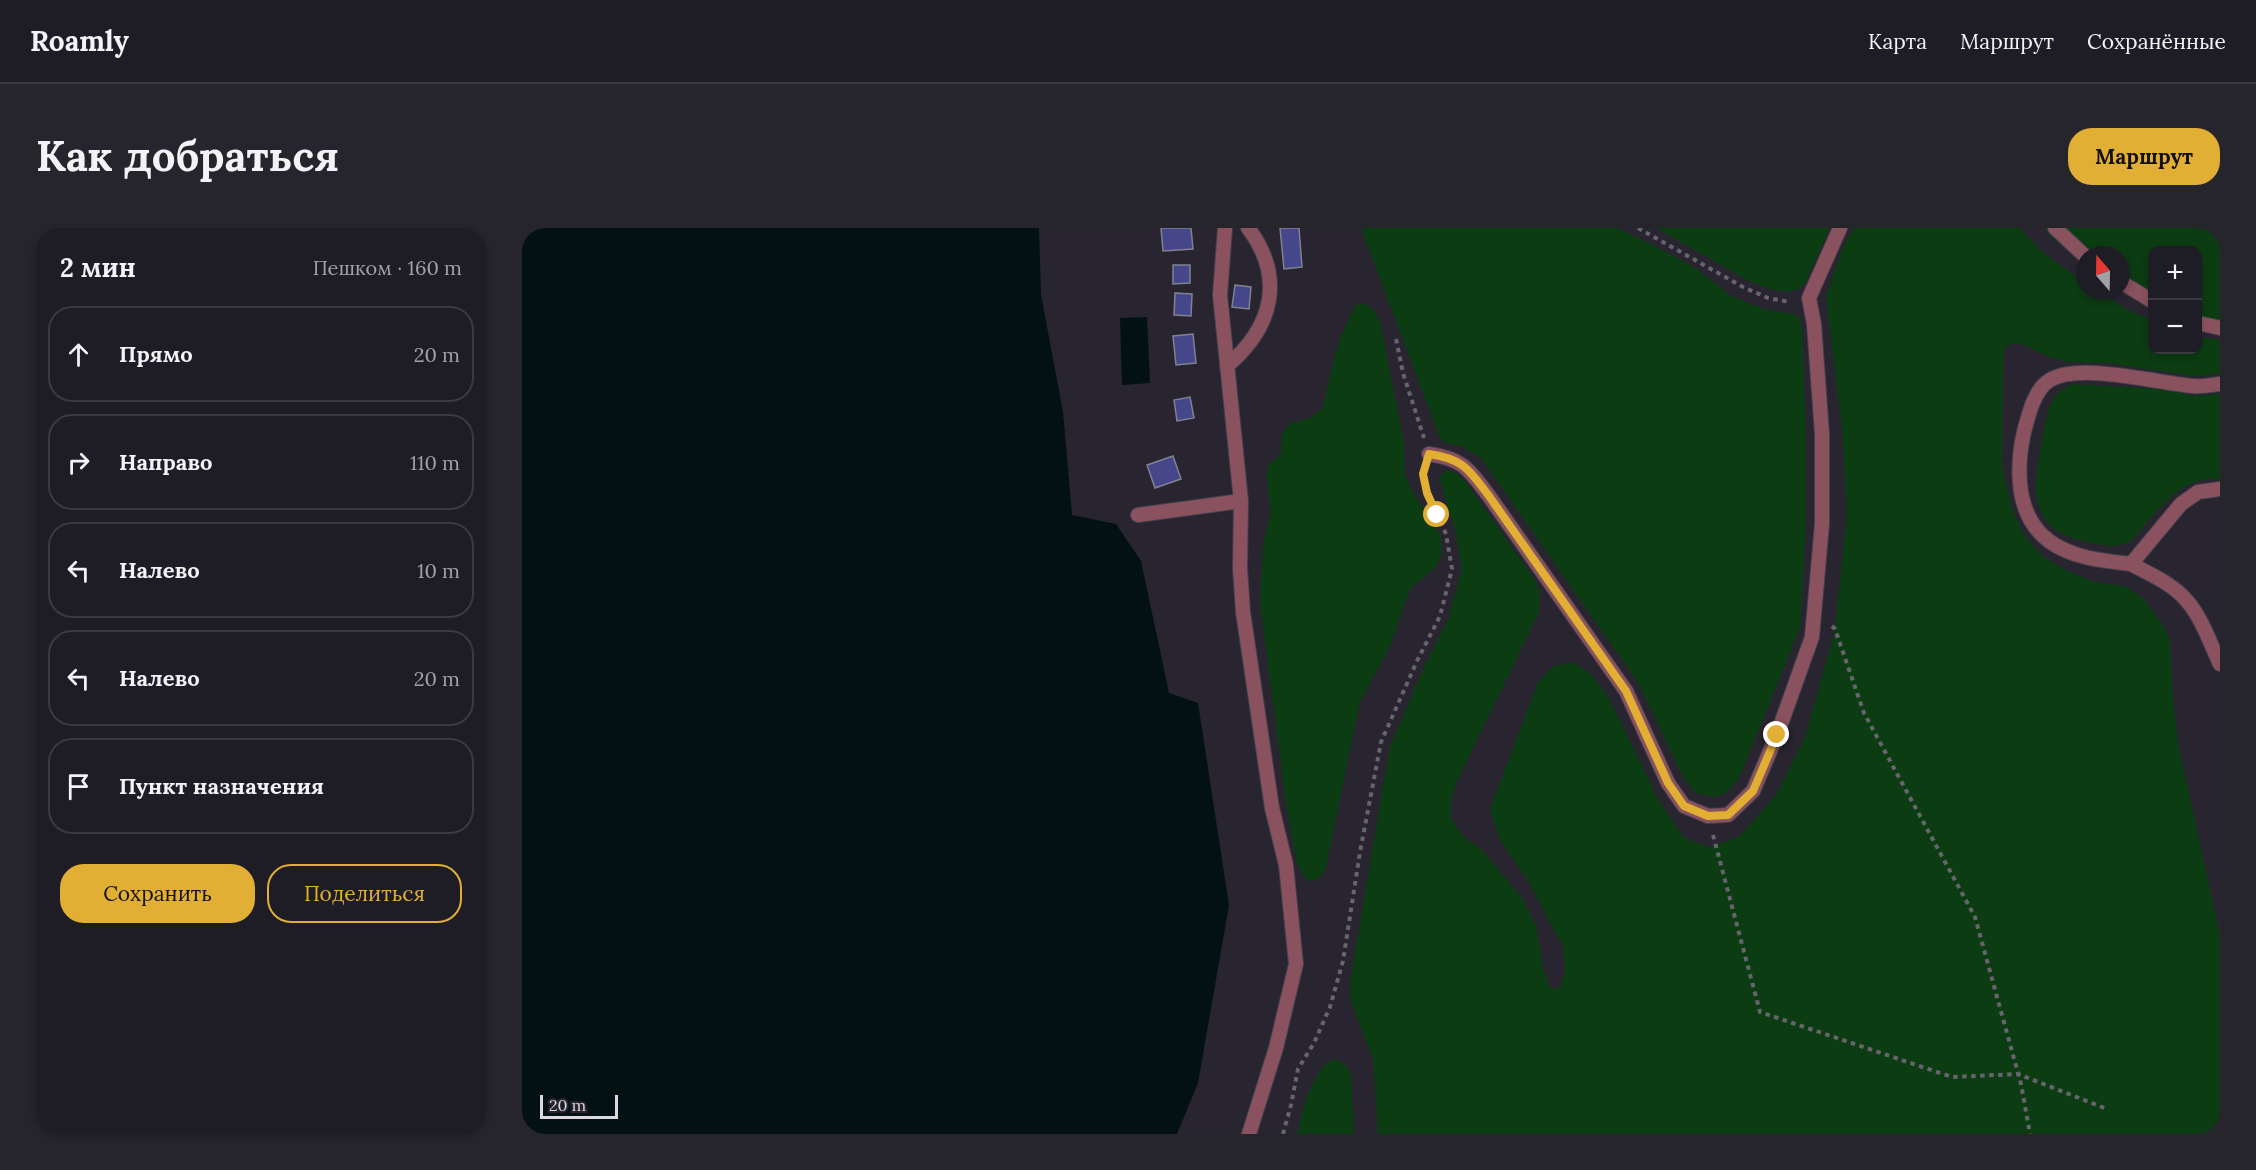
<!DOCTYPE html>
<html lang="ru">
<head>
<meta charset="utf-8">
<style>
	body { margin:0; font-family:Lora,serif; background:#26252c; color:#f1f3f6 }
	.controls { position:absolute; right:18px; top:18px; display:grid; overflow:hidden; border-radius:12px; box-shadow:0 3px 9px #0003 }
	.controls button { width:54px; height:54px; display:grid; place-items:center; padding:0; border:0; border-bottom:2px solid #3c3a41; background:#1e1c24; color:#f1f3f6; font:30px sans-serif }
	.compass { position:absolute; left:1554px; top:18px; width:54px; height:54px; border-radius:50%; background:#1e1c24; box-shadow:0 3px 9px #0003; rotate:340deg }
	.scale { position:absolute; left:18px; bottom:15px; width:78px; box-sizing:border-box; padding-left:6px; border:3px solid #dad8e0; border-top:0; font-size:16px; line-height:21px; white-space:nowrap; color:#dad8e0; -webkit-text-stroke:4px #282530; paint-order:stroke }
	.stop { position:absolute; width:18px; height:18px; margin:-14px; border:4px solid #e1af34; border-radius:50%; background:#fff }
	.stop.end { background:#e1af34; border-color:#fff; box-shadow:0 2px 6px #0008 }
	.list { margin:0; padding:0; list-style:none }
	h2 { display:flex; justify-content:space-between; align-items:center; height:78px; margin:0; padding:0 24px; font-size:26px }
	h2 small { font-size:20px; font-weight:400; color:#a1a1a6 }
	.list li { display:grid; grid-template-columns:39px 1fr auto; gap:18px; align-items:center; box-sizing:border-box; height:96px; margin:0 12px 12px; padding:0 12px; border:2px solid #3c3a41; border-radius:24px }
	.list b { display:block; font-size:22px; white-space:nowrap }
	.list em { font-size:20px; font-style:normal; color:#a1a1a6 }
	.actions { display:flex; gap:12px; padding:18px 24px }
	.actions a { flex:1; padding:14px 0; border:2px solid #e1af34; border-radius:24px; text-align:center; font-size:21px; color:#e1af34 }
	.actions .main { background:#e1af34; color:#111 }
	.icon { flex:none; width:33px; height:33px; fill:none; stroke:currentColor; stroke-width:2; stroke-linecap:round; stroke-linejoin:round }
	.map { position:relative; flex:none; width:1698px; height:906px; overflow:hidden; border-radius:24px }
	header { display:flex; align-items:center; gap:36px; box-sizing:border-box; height:84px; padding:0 30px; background:#1e1c24; border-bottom:2px solid #3c3a41 }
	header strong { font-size:28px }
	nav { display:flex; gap:33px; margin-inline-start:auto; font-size:21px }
	.intro { display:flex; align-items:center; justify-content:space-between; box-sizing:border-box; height:144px; padding:0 36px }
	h1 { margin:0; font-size:42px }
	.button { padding:15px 27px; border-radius:24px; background:#e1af34; color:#111; font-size:21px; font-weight:700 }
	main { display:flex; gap:36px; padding:0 36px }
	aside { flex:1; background:#1e1c24; border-radius:24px; box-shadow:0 3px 9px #0003 }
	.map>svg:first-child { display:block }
</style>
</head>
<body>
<header>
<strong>Roamly</strong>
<nav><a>Карта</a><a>Маршрут</a><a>Сохранённые</a></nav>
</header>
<div class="intro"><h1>Как добраться</h1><a class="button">Маршрут</a></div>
<main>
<aside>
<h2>2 мин<small>Пешком · 160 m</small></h2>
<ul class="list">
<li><svg class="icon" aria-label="ahead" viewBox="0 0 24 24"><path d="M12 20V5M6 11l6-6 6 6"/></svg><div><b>Прямо</b></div><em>20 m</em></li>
<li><svg class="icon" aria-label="right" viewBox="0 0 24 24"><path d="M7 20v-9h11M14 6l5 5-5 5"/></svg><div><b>Направо</b></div><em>110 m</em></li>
<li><svg class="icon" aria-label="left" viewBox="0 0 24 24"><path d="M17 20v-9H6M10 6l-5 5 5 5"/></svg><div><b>Налево</b></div><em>10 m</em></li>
<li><svg class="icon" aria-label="left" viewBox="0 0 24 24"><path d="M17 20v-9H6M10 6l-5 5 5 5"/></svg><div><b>Налево</b></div><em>20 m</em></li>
<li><svg class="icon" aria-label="arrive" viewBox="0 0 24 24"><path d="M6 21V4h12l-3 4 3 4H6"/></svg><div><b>Пункт назначения</b></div></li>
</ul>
<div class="actions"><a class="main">Сохранить</a><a>Поделиться</a></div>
</aside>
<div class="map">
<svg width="1698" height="906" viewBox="0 0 1698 906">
	<rect width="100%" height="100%" fill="#282530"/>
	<g fill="#0c3c12">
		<polygon points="839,0 1095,0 1129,16 1175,41 1209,68 1242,81 1272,86 1278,90 1280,101 1284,206 1284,296 1278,400 1217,550 1210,559 1200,567 1191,569 1173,565 1160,547 1117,456 959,230 939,218 924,215 918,210"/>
		<polygon points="1134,0 1308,0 1283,55 1279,60 1267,64 1251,62 1227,53"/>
		<polygon points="1332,0 1498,0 1520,24 1563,55 1563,63 1576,63 1608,83 1630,92 1630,122 1676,122 1676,109 1698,112 1698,146 1669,148 1585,135 1545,134 1530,130 1500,116 1491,115 1484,118 1482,123 1481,155 1480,239 1489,277 1501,306 1519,327 1541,341 1572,354 1603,358 1622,371 1643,400 1648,414 1651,470 1656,515 1698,708 1698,906 856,906 851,831 829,774 828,755 868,518 903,437 926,391 940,341 933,302 917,249 924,242 936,246 943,253 1012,350 1018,363 1017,384 935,553 929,572 929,588 932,596 942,609 960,622 1000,670 1014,697 1021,739 1027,757 1032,761 1038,760 1043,744 1041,719 1005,651 978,612 968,581 1016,454 1032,438 1051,434 1071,448 1088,472 1136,571 1161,609 1187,619 1217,609 1254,567 1283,509 1312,406 1325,287 1320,201 1304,68 1321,19"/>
		<polygon points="1522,0 1698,0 1698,95 1676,91 1676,22 1630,22 1630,72 1599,55 1599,27 1563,27 1563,34 1530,10"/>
		<path d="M835 76H844L852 83 858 95 882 216 883 247 891 264 919 308 920 324 914 339 888 361 868 418 838 474 804 639C800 649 797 653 786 653L780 646 775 635 764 577 738 375 741 318 749 283 744 246 747 236 759 226 760 205 768 196 788 190 801 180C809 146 815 106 835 76Z"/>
		<path d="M1551 156 1638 161 1673 168 1698 166V251C1657 247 1633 287 1609 313 1595 320 1580 318 1565 314 1549 310 1531 305 1522 289 1519 284 1515 274 1514 268 1512 254 1524 179 1532 169 1537 163 1544 159 1551 156Z"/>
		<path d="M809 832C820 832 825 836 829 847L832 906H775C781 882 788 847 809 832Z"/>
	</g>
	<g fill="#031112">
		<polygon points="0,0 517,0 519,67 541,184 550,287 594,296 619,333 647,465 676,475 707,677 676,855 655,906 0,906"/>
		<polygon points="625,89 628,155 600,157 598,90"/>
	</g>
	<g fill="#46478a" stroke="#808290" stroke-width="1.5">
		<polygon points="639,0 669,0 671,21 641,23"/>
		<polygon points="758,0 777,0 780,39 762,41"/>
		<polygon points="651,37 668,37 668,55 651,56"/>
		<polygon points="713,57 729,59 727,81 710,79"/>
		<polygon points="653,65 670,66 669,88 652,87"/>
		<polygon points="671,106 674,135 654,137 651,108"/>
		<polygon points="668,169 672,190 655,193 652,172"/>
		<polygon points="651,228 659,251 633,260 625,237"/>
	</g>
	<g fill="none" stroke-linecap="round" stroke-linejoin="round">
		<g stroke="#44424c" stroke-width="16">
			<g id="service">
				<polyline points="703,0 698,67 719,273 718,340 721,384 750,580 764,637 774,736 754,820 727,906"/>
				<polyline points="1533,0 1563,28"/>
				<polyline points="1599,54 1630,73"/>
				<polyline points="1676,95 1698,100"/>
				<path d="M705 138C750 100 764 50 726 0"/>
				<path d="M1698 156C1689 157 1680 159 1671 158 1636 155 1557 134 1528 152 1517 158 1510 175 1507 186 1494 226 1489 285 1527 313 1550 330 1581 333 1609 336L1659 276 1676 264 1698 261"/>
				<path d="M907 226C942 231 947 242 967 268L1104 463 1146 555 1162 578 1186 588 1206 587 1231 563 1255 507 1290 409 1300 296V206L1292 96 1287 70 1318 0"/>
				<polyline points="616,287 719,273"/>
				<path d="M1609 336C1628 346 1651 356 1665 373 1680 390 1688 415 1698 436"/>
			</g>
		</g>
		<g stroke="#67646e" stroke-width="4" stroke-dasharray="4.5 4.5" stroke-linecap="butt">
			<polyline points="1116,0 1221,59 1246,70 1268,74"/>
			<polyline points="874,111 881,145 902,210"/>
			<polyline points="1310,398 1313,401 1342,485 1453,689 1499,856 1508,906"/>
			<polyline points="1191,607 1238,784 1430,849 1496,846 1585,881"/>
			<polyline points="761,906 769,877 776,841 792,815 808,779 821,733 838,624 859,514 895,433 918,388 930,341 924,306 905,265 902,243"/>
		</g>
		<use href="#service" stroke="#8a525f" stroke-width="14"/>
	</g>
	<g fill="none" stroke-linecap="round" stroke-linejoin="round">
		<path stroke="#e1af34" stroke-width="8" d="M915 287 905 265 901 246 907 226C942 231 947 242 967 268L1104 463 1146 555 1162 578 1186 588 1206 587 1231 563 1255 507"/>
	</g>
</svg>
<div class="controls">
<button>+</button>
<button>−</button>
</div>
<svg class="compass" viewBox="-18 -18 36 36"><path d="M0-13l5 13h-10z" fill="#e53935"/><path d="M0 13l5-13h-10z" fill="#a1a1a6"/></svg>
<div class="scale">20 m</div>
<div class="stop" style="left:915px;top:287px"></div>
<div class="stop end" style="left:1255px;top:507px"></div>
</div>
</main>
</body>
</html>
